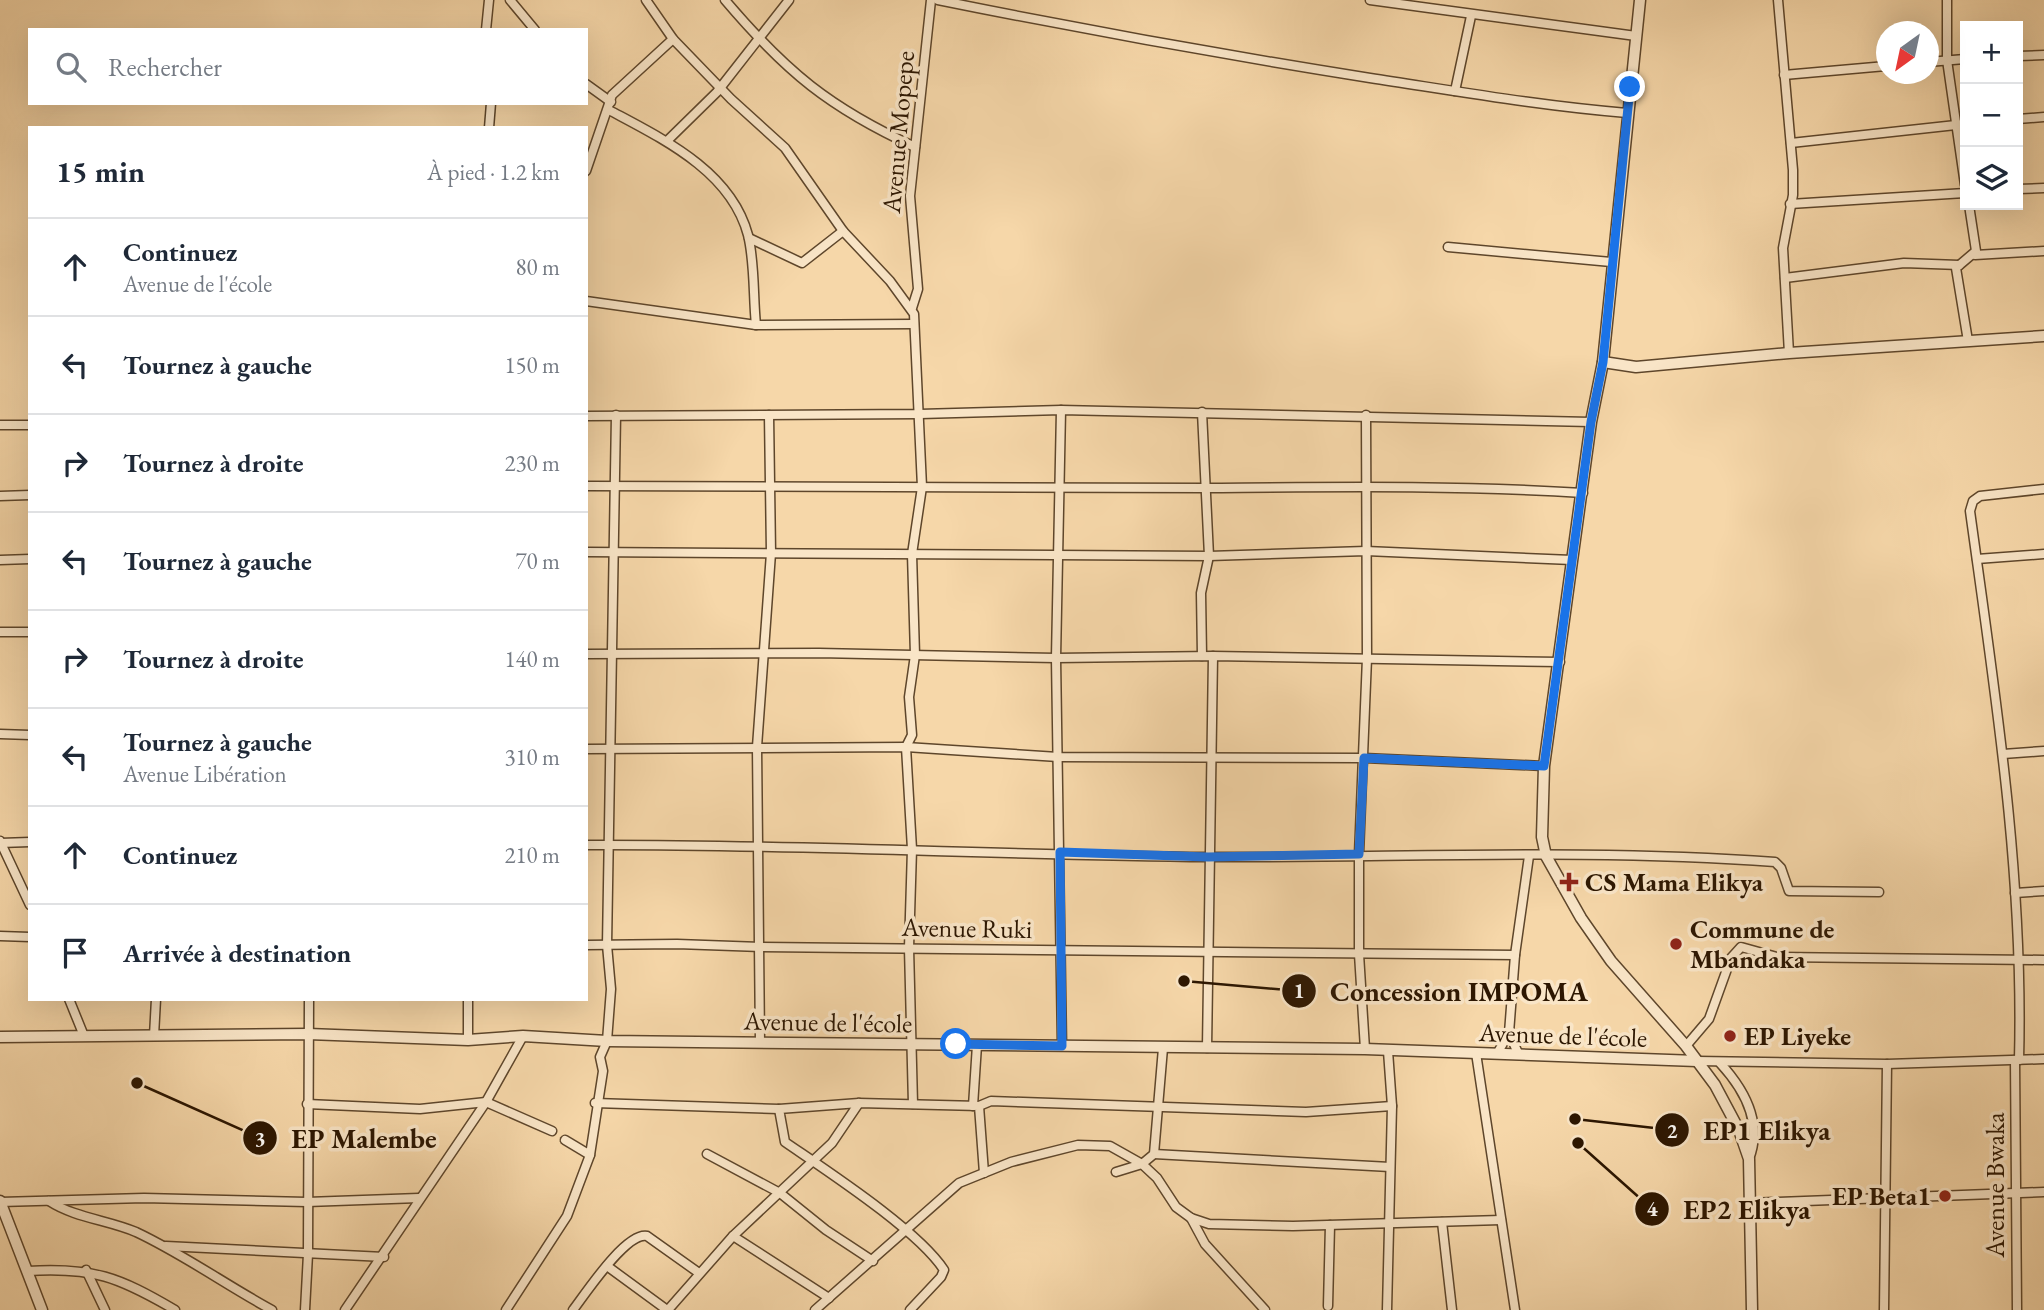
<!DOCTYPE html>
<html lang="fr">
<head>
<meta charset="utf-8">
<style>
	body { margin:0; font-family:"EB Garamond",serif; background:#f6f6f7; color:#1f2937 }
	.controls { position:absolute; right:21px; top:21px; display:grid; overflow:hidden; border-radius:0px; box-shadow:0 7px 28px #0002 }
	.controls button { width:63px; height:63px; display:grid; place-items:center; padding:0; border:0; border-bottom:2px solid #e0e1e3; background:#fff; color:#1f2937; font:35px sans-serif }
	.compass { position:absolute; left:1876px; top:21px; width:63px; height:63px; border-radius:50%; background:#fff; box-shadow:0 7px 28px #0002; rotate:213deg }
	.stop { position:absolute; width:21px; height:21px; margin:-16px; border:5px solid #1a73e8; border-radius:50%; background:#fff }
	.stop.end { background:#1a73e8; border-color:#fff; box-shadow:0 2px 7px #0008 }
	.list { margin:0; padding:0; list-style:none }
	h2 { display:flex; justify-content:space-between; align-items:center; height:91px; margin:0; padding:0 28px; font-size:30px }
	h2 small { font-size:23px; font-weight:400; color:#747a83 }
	.list li { display:grid; grid-template-columns:46px 1fr auto; gap:21px; align-items:center; box-sizing:border-box; height:98px; padding:0 28px; border-top:2px solid #e0e1e3 }
	.list b { display:block; font-size:26px; white-space:nowrap }
	.list p { margin:0; font-size:23px; white-space:nowrap; color:#747a83 }
	.list em { font-size:23px; font-style:normal; color:#747a83 }
	.icon { flex:none; width:38px; height:38px; fill:none; stroke:currentColor; stroke-width:2; stroke-linecap:round; stroke-linejoin:round }
	.map { position:relative; flex:none; width:2044px; height:1310px; overflow:hidden }
	.search { position:absolute; background:#fff; box-shadow:0 7px 28px #0002; left:28px; top:28px; width:560px; height:77px; display:flex; align-items:center; gap:18px; box-sizing:border-box; padding:0 24px; border-radius:0px; color:#747a83; font-size:26px }
	.panel { position:absolute; background:#fff; box-shadow:0 7px 28px #0002; left:28px; top:126px; width:560px; height:875px; border-radius:0px }
	.map>svg:first-child { display:block }
</style>
</head>
<body>
<div class="map">
<svg width="2044" height="1310" viewBox="0 0 2044 1310">
	<rect width="100%" height="100%" fill="#f6d7a9"/>
	<filter id="stains"><feTurbulence type="fractalNoise" baseFrequency=".00286" numOctaves="4"/><feColorMatrix values="0 0 0 0 .2 0 0 0 0 .09 0 0 0 0 .02 0 0 0 .5 -.17"/></filter>
	<radialGradient id="worn" r=".72"><stop offset=".6" stop-color="#630" stop-opacity="0"/><stop offset="1" stop-color="#630" stop-opacity=".3"/></radialGradient>
	<g fill="none" stroke-linecap="round" stroke-linejoin="round">
		<g stroke="#5e462b" stroke-width="11">
			<g id="minor">
				<polyline points="510,0 535,30"/>
				<polyline points="646,0 673,39 731,99 785,148 843,231 890,281 914,314 922,487 912,554 915,655 909,697 912,735 906,747 912,849 909,948 913,1104"/>
				<path d="M725 0C786 72 830 108 915 147"/>
				<path d="M938 0C1081 29 1225 55 1370 78 1456 91 1541 106 1627 113"/>
				<polyline points="1370,0 1636,36"/>
				<polyline points="1778,0 1793,170 1793,195 1783,248 1789,353"/>
				<polyline points="1947,0 1947,60 1965,185"/>
				<polyline points="486,30 489,0"/>
				<polyline points="2018,56 2044,55"/>
				<polyline points="1928,62 1965,59"/>
				<polyline points="1784,75 1886,66"/>
				<polyline points="586,84 611,102"/>
				<polyline points="1455,91 1471,16"/>
				<path d="M609 110C663 139 731 171 748 235 755 263 753 297 756 325"/>
				<polyline points="2018,119 2044,117"/>
				<polyline points="489,128 491,103"/>
				<polyline points="667,141 717,92 789,0"/>
				<polyline points="1791,143 1965,124"/>
				<polyline points="586,171 612,95 673,39"/>
				<polyline points="2018,189 2044,188"/>
				<polyline points="1790,204 1965,193"/>
				<polyline points="749,238 802,263 843,231"/>
				<polyline points="1448,247 1611,262"/>
				<polyline points="1975,255 2044,251"/>
				<polyline points="1785,278 1904,263 1959,265"/>
				<polyline points="586,301 756,325 914,324"/>
				<polyline points="912,308 918,289 910,196 931,0"/>
				<polyline points="1968,341 1956,268 1976,251 1969,205"/>
				<polyline points="1061,410 1056,658 1062,1046"/>
				<polyline points="1202,412 1209,556 1201,593 1202,656"/>
				<polyline points="586,416 920,414 1061,410 1591,422"/>
				<polyline points="0,425 30,425"/>
				<path d="M586 486C793 486 1000 489 1206 488 1334 487 1455 485 1583 493"/>
				<polyline points="0,496 30,495"/>
				<polyline points="586,552 1209,556 1366,551 1572,560"/>
				<polyline points="1977,559 2044,554"/>
				<polyline points="0,560 30,559"/>
				<polyline points="0,632 30,632"/>
				<polyline points="586,654 819,653 1056,658 1213,656 1560,662"/>
				<polyline points="0,734 30,735"/>
				<polyline points="586,749 906,747 1058,757 1364,758 1544,766"/>
				<polyline points="2003,754 2044,751"/>
				<polyline points="0,841 30,905"/>
				<polyline points="0,843 30,842"/>
				<path d="M586 845C794 844 1001 855 1208 857 1397 858 1587 848 1775 862L1781 868 1789 891 1879 892"/>
				<polyline points="2015,893 2044,891"/>
				<polyline points="0,936 30,937"/>
				<polyline points="586,945 677,944 761,947 1515,955"/>
				<polyline points="69,999 84,1036"/>
				<polyline points="1509,1033 1518,1053"/>
				<polyline points="154,1036 156,999"/>
				<polyline points="468,1040 468,999"/>
				<polyline points="760,1042 757,747 771,553 769,415"/>
				<polyline points="1686,1046 1709,1019 1731,958 1741,947 1777,957 2044,960"/>
				<polyline points="1207,1048 1213,656"/>
				<polyline points="1365,1049 1359,954 1359,854 1367,658 1366,415"/>
				<polyline points="1498,1052 1509,1033 1515,955 1529,856"/>
				<polyline points="1476,1053 1515,1310"/>
				<polyline points="2015,1060 2017,1310"/>
				<path d="M2019 1060C2024 875 1995 693 1970 511L1973 501 1980 496 2044 489"/>
				<polyline points="1697,1061 1887,1064 2044,1059"/>
				<path d="M1720 1063C1744 1089 1763 1123 1749 1159"/>
				<polyline points="595,1103 779,1109"/>
				<polyline points="307,1104 420,1109 486,1102 552,1131"/>
				<polyline points="973,1106 977,1045"/>
				<polyline points="979,1106 991,1101 1306,1112 1392,1106"/>
				<polyline points="565,1140 590,1155"/>
				<polyline points="707,1154 780,1193 826,1230 873,1261"/>
				<polyline points="1154,1154 1390,1167"/>
				<polyline points="1116,1172 1142,1164 1154,1154 1163,1048"/>
				<path d="M49 1201C75 1218 108 1220 136 1232 183 1254 226 1285 272 1310"/>
				<polyline points="0,1202 144,1198 307,1202 419,1198"/>
				<polyline points="1750,1203 2044,1192"/>
				<polyline points="1191,1218 1205,1244 1265,1310"/>
				<polyline points="1442,1222 1452,1310"/>
				<polyline points="733,1236 829,1298"/>
				<polyline points="166,1246 384,1257"/>
				<polyline points="607,1266 667,1310"/>
				<polyline points="86,1270 105,1310"/>
				<path d="M28 1271C93 1267 119 1277 175 1310"/>
				<polyline points="1328,1306 1330,1225"/>
				<polyline points="305,1310 308,1254 309,999"/>
				<polyline points="345,1310 486,1102 523,1036"/>
				<polyline points="506,1310 567,1216 590,1155 603,1071 600,1057 607,1041 611,989 607,945 616,415"/>
				<path d="M573 1310C586 1293 626 1232 647 1236L699 1273"/>
				<polyline points="668,1310 733,1236 832,1143 859,1103"/>
				<polyline points="815,1310 959,1183 1011,1162 1078,1145 1110,1146 1142,1164 1157,1178 1176,1207 1191,1218 1209,1224 1293,1226 1501,1220"/>
				<path d="M910 1310 941 1277 944 1270C918 1230 827 1171 785 1142L779 1109 859 1103 979 1106 984 1173"/>
				<polyline points="1387,1310 1392,1106 1388,1051"/>
				<polyline points="1884,1310 1887,1064"/>
			</g>
		</g>
		<g stroke="#5e462b" stroke-width="13">
			<g id="tertiary">
				<polyline points="1640,0 1603,362 1591,422 1544,766 1542,837 1546,856 1581,918 1611,961 1686,1046 1715,1085 1739,1130 1749,1159 1752,1310"/>
				<polyline points="1603,362 1636,367 1789,353 2044,336"/>
				<polyline points="0,1037 308,1034 468,1040 523,1036 607,1041 1365,1049 1697,1061"/>
				<polyline points="0,1201 42,1310"/>
			</g>
		</g>
		<use href="#minor" stroke="#f9e5c7" stroke-width="8"/>
		<use href="#tertiary" stroke="#f9e5c7" stroke-width="10"/>
	</g>
	<g fill="none" stroke-linecap="round" stroke-linejoin="round">
		<polyline stroke="#1a73e8" stroke-width="9" points="956,1044 1062,1046 1060,852 1208,857 1359,854 1364,758 1544,766 1591,422 1603,362 1630,87"/>
	</g>
	<g fill="#8f2418" stroke="#f9e5c7" stroke-width="2.5">
		<path d="M1565.5 871.5h7v7h7v7h-7v7h-7v-7h-7v-7h7z"/>
		<circle cx="1676" cy="944" r="7"/>
		<circle cx="1730" cy="1036" r="7"/>
		<circle cx="1945" cy="1196" r="7"/>
	</g>
	<g text-anchor="middle" stroke-width="7" stroke-linejoin="round" paint-order="stroke">
		<g font-size="26" fill="#2c1601" stroke="#f9e5c7">
			<text transform="translate(898 132) rotate(-85)" y="9">Avenue Mopepe</text>
			<text transform="translate(967 928) rotate(1)" y="9">Avenue Ruki</text>
			<text transform="translate(828 1022) rotate(1)" y="9">Avenue de l'école</text>
			<text transform="translate(1563 1035) rotate(2)" y="9">Avenue de l'école</text>
			<text transform="translate(1995 1185) rotate(-90)" y="9">Avenue Bwaka</text>
		</g>
		<g font-size="26" font-weight="bold" fill="#2c1601" stroke="#f9e5c7" text-anchor="start">
			<text x="1585" y="891">CS Mama Elikya</text>
			<text x="1690" y="938">Commune de<tspan x="1690" dy="30">Mbandaka</tspan></text>
			<text x="1744" y="1045">EP Liyeke</text>
			<text x="1931" y="1205" text-anchor="end">EP Beta1</text>
		</g>
	</g>
	<path fill="none" stroke="#2c1601" stroke-width="2.5" d="M1184 981L1299 991M1575 1119L1672 1130M137 1083L260 1138M1578 1143L1652 1209"/>
	<g fill="#2c1601" stroke="#f9e5c7" stroke-width="2.5">
		<circle cx="1184" cy="981" r="7"/>
		<circle cx="1575" cy="1119" r="7"/>
		<circle cx="137" cy="1083" r="7"/>
		<circle cx="1578" cy="1143" r="7"/>
		<circle cx="1299" cy="991" r="18"/>
		<circle cx="1672" cy="1130" r="18"/>
		<circle cx="260" cy="1138" r="18"/>
		<circle cx="1652" cy="1209" r="18"/>
	</g>
	<g font-size="21" text-anchor="middle" font-weight="bold" fill="#fff">
		<text x="1299" y="998">1</text>
		<text x="1672" y="1138">2</text>
		<text x="260" y="1146">3</text>
		<text x="1652" y="1216">4</text>
	</g>
	<g font-size="28" text-anchor="middle" font-weight="bold" fill="#2c1601" stroke="#f9e5c7" stroke-width="7" stroke-linejoin="round" paint-order="stroke">
		<text x="1459" y="1001">Concession IMPOMA</text>
		<text x="1767" y="1140">EP1 Elikya</text>
		<text x="364" y="1148">EP Malembe</text>
		<text x="1747" y="1219">EP2 Elikya</text>
	</g>
	<rect width="100%" height="100%" filter="url(#stains)"/>
	<rect width="100%" height="100%" fill="url(#worn)"/>
</svg>
<div class="controls">
<button>+</button>
<button>−</button>
<button><svg class="icon" aria-label="layers" viewBox="0 0 24 24"><path d="M12 4l9 5-9 5-9-5zM3 14l9 5 9-5"/></svg></button>
</div>
<svg class="compass" viewBox="-18 -18 36 36"><path d="M0-13l5 13h-10z" fill="#e53935"/><path d="M0 13l5-13h-10z" fill="#747a83"/></svg>
<div class="stop" style="left:956px;top:1044px"></div>
<div class="stop end" style="left:1630px;top:87px"></div>
<div class="search"><svg class="icon" aria-label="search" viewBox="0 0 24 24"><circle cx="10" cy="10" r="6"/><path d="M15 15l6 6"/></svg>Rechercher</div>
<section class="panel">
<h2>15 min<small>À pied · 1.2 km</small></h2>
<ul class="list">
<li><svg class="icon" aria-label="ahead" viewBox="0 0 24 24"><path d="M12 20V5M6 11l6-6 6 6"/></svg><div><b>Continuez</b><p>Avenue de l'école</p></div><em>80 m</em></li>
<li><svg class="icon" aria-label="left" viewBox="0 0 24 24"><path d="M17 20v-9H6M10 6l-5 5 5 5"/></svg><div><b>Tournez à gauche</b></div><em>150 m</em></li>
<li><svg class="icon" aria-label="right" viewBox="0 0 24 24"><path d="M7 20v-9h11M14 6l5 5-5 5"/></svg><div><b>Tournez à droite</b></div><em>230 m</em></li>
<li><svg class="icon" aria-label="left" viewBox="0 0 24 24"><path d="M17 20v-9H6M10 6l-5 5 5 5"/></svg><div><b>Tournez à gauche</b></div><em>70 m</em></li>
<li><svg class="icon" aria-label="right" viewBox="0 0 24 24"><path d="M7 20v-9h11M14 6l5 5-5 5"/></svg><div><b>Tournez à droite</b></div><em>140 m</em></li>
<li><svg class="icon" aria-label="left" viewBox="0 0 24 24"><path d="M17 20v-9H6M10 6l-5 5 5 5"/></svg><div><b>Tournez à gauche</b><p>Avenue Libération</p></div><em>310 m</em></li>
<li><svg class="icon" aria-label="ahead" viewBox="0 0 24 24"><path d="M12 20V5M6 11l6-6 6 6"/></svg><div><b>Continuez</b></div><em>210 m</em></li>
<li><svg class="icon" aria-label="arrive" viewBox="0 0 24 24"><path d="M6 21V4h12l-3 4 3 4H6"/></svg><div><b>Arrivée à destination</b></div></li>
</ul>
</section>
</div>
</body>
</html>
